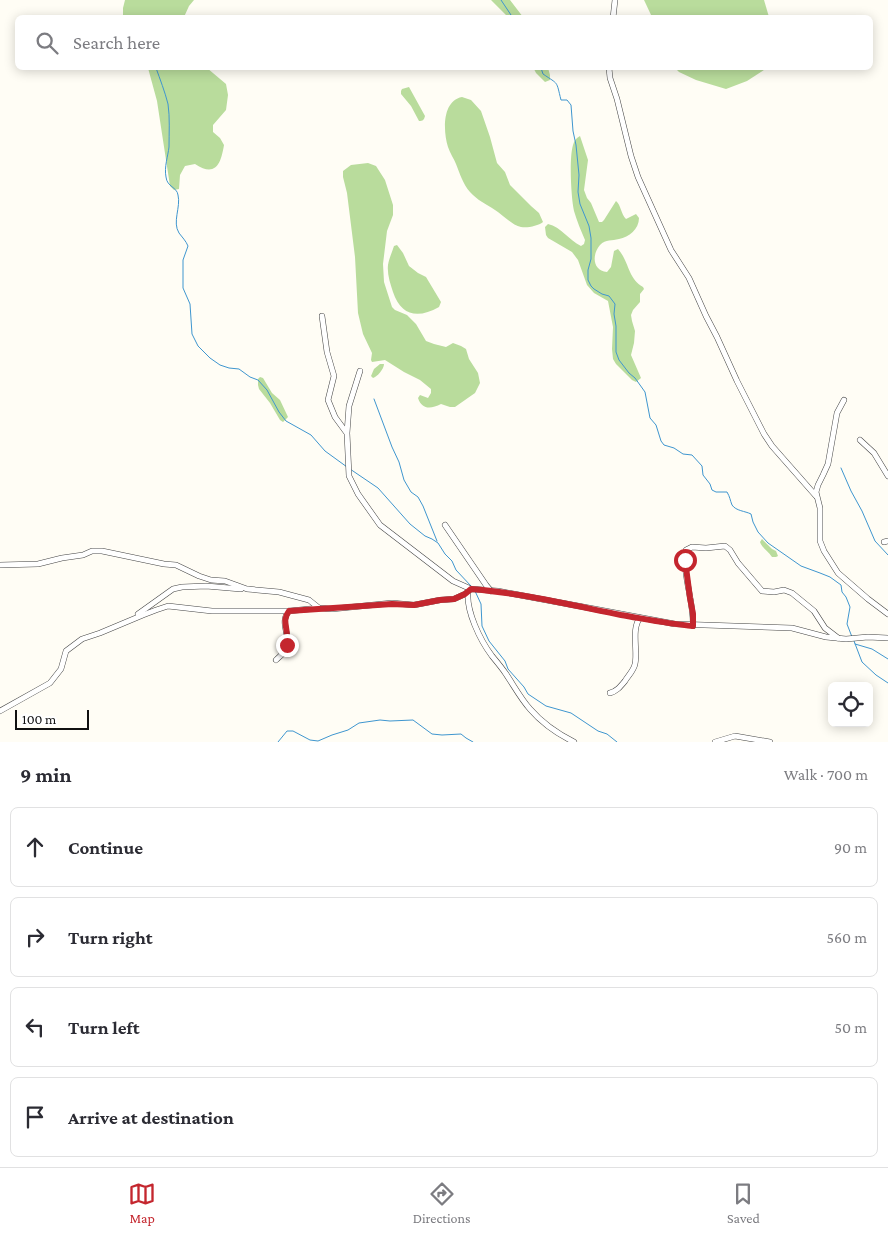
<!DOCTYPE html>
<html lang="en">
<head>
<meta charset="utf-8">
<style>
	body { margin:0; font-family:"Crimson Pro",serif; background:#f7f7f7; color:#2b2b33 }
	.controls { position:absolute; right:15px; bottom:15px; display:grid; overflow:hidden; border-radius:8px; box-shadow:0 2px 12px #0003 }
	.controls button { width:45px; height:45px; display:grid; place-items:center; padding:0; border:0; border-bottom:1px solid #e1e1e2; background:#fff; color:#2b2b33; font:25px sans-serif }
	.scale { position:absolute; left:15px; bottom:12px; width:74px; box-sizing:border-box; padding-left:5px; border:2px solid #111; border-top:0; font-size:14px; line-height:18px; white-space:nowrap; color:#111; -webkit-text-stroke:4px #fff; paint-order:stroke }
	.stop { position:absolute; width:15px; height:15px; margin:-11px; border:4px solid #c4262e; border-radius:50%; background:#fff }
	.stop.end { background:#c4262e; border-color:#fff; box-shadow:0 1px 5px #0008 }
	.list { margin:0; padding:0; list-style:none }
	h2 { display:flex; justify-content:space-between; align-items:center; height:65px; margin:0; padding:0 20px; font-size:21px }
	h2 small { font-size:16px; font-weight:400; color:#7c7c81 }
	.list li { display:grid; grid-template-columns:32px 1fr auto; gap:15px; align-items:center; box-sizing:border-box; height:80px; margin:0 10px 10px; padding:0 10px; border:1px solid #e1e1e2; border-radius:8px }
	.list b { display:block; font-size:19px; white-space:nowrap }
	.list em { font-size:16px; font-style:normal; color:#7c7c81 }
	.icon { flex:none; width:28px; height:28px; fill:none; stroke:currentColor; stroke-width:2; stroke-linecap:round; stroke-linejoin:round }
	.map { position:relative; flex:none; width:888px; height:742px; overflow:hidden }
	.search { position:absolute; background:#fff; box-shadow:0 2px 12px #0003; left:15px; right:15px; top:15px; height:55px; display:flex; align-items:center; gap:12px; box-sizing:border-box; padding:0 18px; border-radius:8px; color:#7c7c81; font-size:19px }
	.sheet { height:425px; background:#fff }
	nav { display:flex; justify-content:space-around; align-items:center; box-sizing:border-box; height:70px; border-top:1px solid #e1e1e2; background:#fff; font-size:14px; color:#7c7c81 }
	nav a { display:grid; justify-items:center; gap:2px }
	nav .on { color:#c4262e }
	.map>svg:first-child { display:block }
</style>
</head>
<body>
<div class="map">
<svg width="888" height="742" viewBox="0 0 888 742">
	<rect width="100%" height="100%" fill="#fffdf5"/>
	<g fill="#b9dc9c">
		<polygon points="125,0 194,0 189,6 184,17 123,17 123,8"/>
		<polygon points="491,0 510,0 523,17 507,17 506,15"/>
		<polygon points="644,0 764,0 769,17 652,17"/>
		<path d="M148 68H207L226 84 228 95 226 110 213 125V132L220 138 224 145C221 163 216 178 195 164L185 166 180 175 179 189 174 190 170 186 157 101Z"/>
		<polygon points="675,68 767,68 747,81 726,89 696,80 679,72"/>
		<polygon points="534,69 534,68 548,68 550,75 550,80 545,82 536,73"/>
		<path d="M409 87 425 116C424 120 423 121 419 121L411 106 401 94V91L402 89Z"/>
		<path d="M462 97 471 100 481 111 490 137 497 163 505 172 510 185 531 206 539 213 543 222C538 226 528 228 521 227 512 225 503 215 495 210 486 204 477 200 470 192 463 184 460 174 456 164 454 159 450 153 448 147 443 131 442 101 462 97Z"/>
		<path d="M580 136 588 160 584 190 587 198 591 203 599 222H602L604 220 616 201C621 205 621 214 626 219L636 214 639 218C639 229 629 237 619 239 612 241 606 239 600 245 592 254 592 271 607 272L611 267 614 251 618 249C629 261 628 279 643 287L644 289 640 294V302L633 310 631 315 632 321 635 331 634 343 631 355 641 378 636 382 632 380 616 364 613 359 612 349 613 327 608 301 594 293 587 285 578 260 572 252 548 238 546 235 545 227 548 224C561 227 569 240 581 246L584 244 585 240C581 231 577 221 574 211 571 198 569 158 573 145 574 141 576 138 580 136Z"/>
		<path d="M368 163 376 166 385 180 393 205V215L387 231 383 264 384 282 392 307 395 310 407 315 416 324 426 341 434 344 446 347 453 343 461 346 466 349 469 359 478 373 480 383 475 393 455 407H450L441 404C431 409 422 410 418 398L420 395 428 398 431 393V389L420 380 404 372 385 360 372 362 371 360 372 353 363 334 358 313 355 257 347 193 343 177V171L351 165Z"/>
		<path d="M397 245 403 253 409 266 418 273 426 277 441 302 439 307C418 319 401 316 393 292 390 283 387 274 388 265 389 259 392 252 394 246Z"/>
		<path d="M380 364H384C384 369 377 377 373 378L371 376 374 369Z"/>
		<polygon points="260,377 263,378 272,393 280,400 288,417 283,422 280,420 270,403 259,389 258,385 258,379"/>
		<path d="M762 539 772 549 776 551 778 556 776 557H772C768 551 762 548 760 542Z"/>
	</g>
	<g fill="none" stroke-linecap="round" stroke-linejoin="round">
		<g stroke="#3f96cf" stroke-width="1">
			<polyline points="501,0 513,18"/>
			<path d="M156 68C160 79 165 92 168 104 170 117 169 133 169 147 168 156 164 167 166 177 167 187 177 187 178 195 181 207 172 222 179 233 182 237 186 241 188 246L183 260V288L190 304 192 334 198 346 210 358 220 365 229 368 239 369 250 377 258 380 267 390 279 412 286 421 311 435 325 451 347 467"/>
			<path d="M541 68 543 74C559 85 556 80 561 100H567L571 105 573 131 576 145 579 175 578 192 580 204 589 226 591 238V259L588 270V280L591 286 594 289 602 294 609 296 615 304 614 314 616 326V352L619 360 629 373 635 378 645 392 650 418 656 425 661 441 664 445 674 448 683 454 692 455 702 466 703 475 710 484 712 490 716 492H727C730 497 730 500 732 505 736 511 745 511 751 514L753 522 758 532 768 543 801 566 820 573 830 577 841 585 842 592 846 597 850 607 847 624 852 637"/>
			<polyline points="374,399 392,447 399,462 404,480 411,492 418,497 423,506 437,541"/>
			<polyline points="841,468 851,491 862,511 875,541 888,555"/>
			<polyline points="350,469 378,488 410,524 425,536 432,539 438,543 445,554 452,561 456,570 471,586"/>
			<polyline points="475,591 481,604 482,626 489,641 505,661 508,669 524,687 528,694 546,706 571,713 598,731 607,734 617,742"/>
			<polyline points="854,641 862,662 876,675 888,683"/>
			<polyline points="855,644 872,649 888,659"/>
			<polyline points="278,742 287,731 293,731 310,740 318,741 332,735 348,730 359,723 380,720 390,721 413,720 432,734 442,735 461,734 466,738 473,742"/>
		</g>
		<g stroke="#444" stroke-width="6">
			<g id="minor">
				<polyline points="613,18 615,0"/>
				<polyline points="609,68 610,78 617,99 631,156 638,177 671,250 689,278 706,316 717,337 737,381 764,434 772,446 816,496"/>
				<polyline points="322,316 327,352 334,376 328,400 335,417 346,432"/>
				<polyline points="360,371 349,406 347,433 349,476 358,494 380,525 453,581 471,589"/>
				<polyline points="844,400 837,413 828,464 823,475 818,485 816,492 820,508 820,541 824,551 838,573 868,599 888,614"/>
				<polyline points="860,440 874,453 888,476"/>
				<polyline points="445,525 486,585 491,591"/>
				<polyline points="884,542 888,541"/>
				<polyline points="0,565 38,564 62,558 83,555 92,551 102,551 164,564 176,565 199,576 211,580 225,581 247,589 279,592 309,600 319,608 332,609 392,603 414,605 440,600 454,599 465,594 471,589 498,591 675,624 792,628 826,637 846,639 868,637 888,638"/>
				<path d="M468 591C466 611 480 640 492 656 497 662 502 668 506 674 514 686 521 699 530 709 542 723 558 734 574 742"/>
				<polyline points="138,614 173,589 182,587 206,586 241,589"/>
				<path d="M693 626C694 601 682 575 686 550L692 547 706 548 725 546 730 550 738 563 762 591 774 592 784 590 792 593 814 611 825 628 838 638"/>
				<path d="M276 660C279 657 283 654 285 651 293 637 278 623 289 611"/>
				<path d="M610 693C617 691 620 687 625 681 628 676 634 670 635 664 638 652 631 628 640 618"/>
				<polyline points="0,711 50,683 61,669 66,651 82,639 100,633 143,615 156,610 168,606 212,611 289,611 319,608"/>
				<polyline points="715,742 735,736 770,742"/>
			</g>
		</g>
		<use href="#minor" stroke="#fff" stroke-width="5"/>
	</g>
	<g fill="none" stroke-linecap="round" stroke-linejoin="round">
		<path stroke="#c4262e" stroke-width="6" d="M287 645C287 642 288 639 287 636 287 626 282 620 289 611L392 604 414 605 440 600 454 599 465 594 471 589C521 593 571 605 621 615 645 619 669 624 693 626V614L690 598 685 560"/>
	</g>
</svg>
<div class="controls">
<button><svg class="icon" aria-label="locate" viewBox="0 0 24 24"><circle cx="12" cy="12" r="6"/><path d="M12 2v4M12 18v4M2 12h4M18 12h4"/></svg></button>
</div>
<div class="scale">100 m</div>
<div class="stop" style="left:685px;top:560px"></div>
<div class="stop end" style="left:287px;top:645px"></div>
<div class="search"><svg class="icon" aria-label="search" viewBox="0 0 24 24"><circle cx="10" cy="10" r="6"/><path d="M15 15l6 6"/></svg>Search here</div>
</div>
<section class="sheet">
<h2>9 min<small>Walk · 700 m</small></h2>
<ul class="list">
<li><svg class="icon" aria-label="ahead" viewBox="0 0 24 24"><path d="M12 20V5M6 11l6-6 6 6"/></svg><div><b>Continue</b></div><em>90 m</em></li>
<li><svg class="icon" aria-label="right" viewBox="0 0 24 24"><path d="M7 20v-9h11M14 6l5 5-5 5"/></svg><div><b>Turn right</b></div><em>560 m</em></li>
<li><svg class="icon" aria-label="left" viewBox="0 0 24 24"><path d="M17 20v-9H6M10 6l-5 5 5 5"/></svg><div><b>Turn left</b></div><em>50 m</em></li>
<li><svg class="icon" aria-label="arrive" viewBox="0 0 24 24"><path d="M6 21V4h12l-3 4 3 4H6"/></svg><div><b>Arrive at destination</b></div></li>
</ul>
</section>
<nav>
<a class="on"><svg class="icon" aria-label="map" viewBox="0 0 24 24"><path d="M3 6l6-2 6 2 6-2v14l-6 2-6-2-6 2zM9 4v14M15 6v14"/></svg>Map</a>
<a><svg class="icon" aria-label="directions" viewBox="0 0 24 24"><path d="M12 3l9 9-9 9-9-9zM9 14v-3h6M13 9l2 2-2 2"/></svg>Directions</a>
<a><svg class="icon" aria-label="saved" viewBox="0 0 24 24"><path d="M7 4h10v16l-5-4-5 4z"/></svg>Saved</a>
</nav>
</body>
</html>
